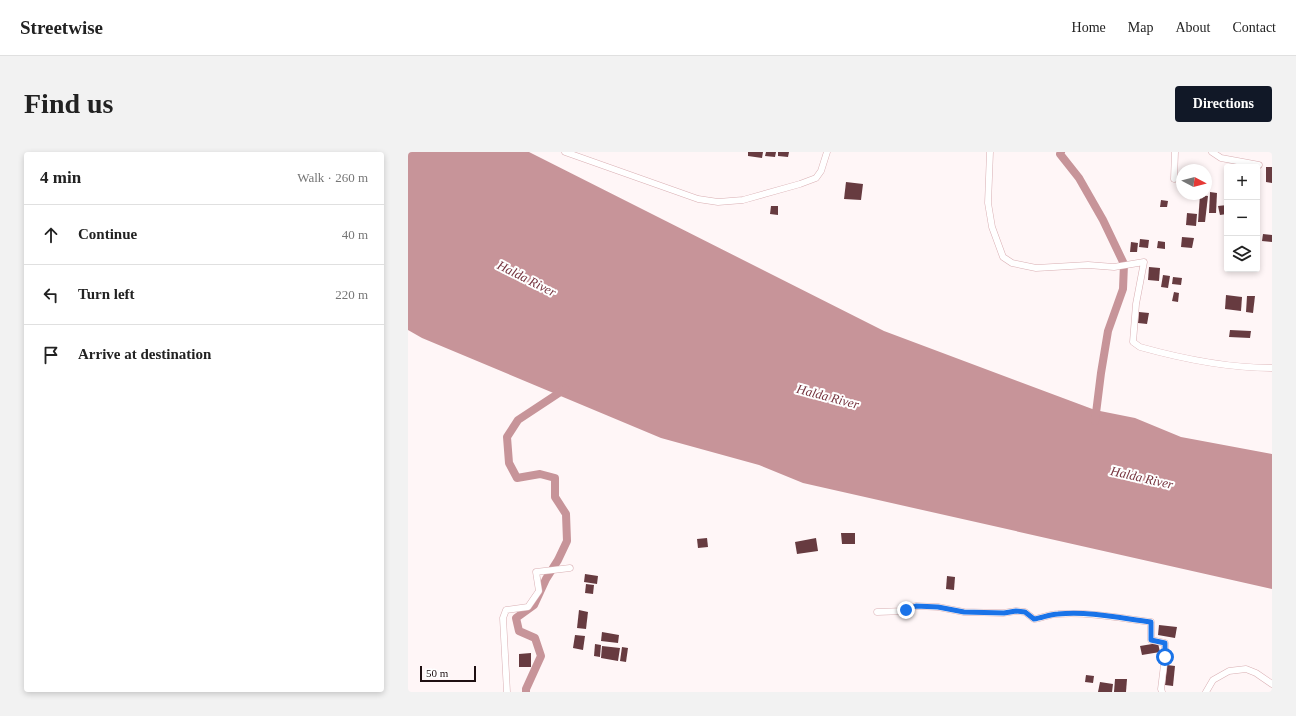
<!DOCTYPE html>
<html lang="en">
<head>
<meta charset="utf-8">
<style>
	body { margin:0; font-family:Georgia,serif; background:#f2f2f2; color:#222 }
	.controls { position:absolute; right:12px; top:12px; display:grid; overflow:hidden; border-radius:4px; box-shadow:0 2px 6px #0003 }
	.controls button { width:36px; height:36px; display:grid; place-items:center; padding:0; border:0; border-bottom:1px solid #e0e0e0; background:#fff; color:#222; font:20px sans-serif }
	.compass { position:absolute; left:768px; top:12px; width:36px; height:36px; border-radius:50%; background:#fff; box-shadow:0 2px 6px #0003; rotate:97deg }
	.scale { position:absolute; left:12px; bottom:10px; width:56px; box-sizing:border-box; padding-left:4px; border:2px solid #1f1012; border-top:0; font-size:11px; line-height:14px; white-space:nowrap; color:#1f1012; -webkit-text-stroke:3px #fff; paint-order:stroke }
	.stop { position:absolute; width:12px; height:12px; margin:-9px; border:3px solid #1a73e8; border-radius:50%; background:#fff }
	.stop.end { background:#1a73e8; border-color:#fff; box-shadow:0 1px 4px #0008 }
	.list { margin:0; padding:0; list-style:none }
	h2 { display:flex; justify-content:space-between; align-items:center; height:52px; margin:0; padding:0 16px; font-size:17px }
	h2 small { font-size:13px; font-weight:400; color:#767676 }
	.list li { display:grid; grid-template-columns:26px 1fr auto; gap:12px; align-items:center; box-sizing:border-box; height:60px; padding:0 16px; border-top:1px solid #e0e0e0 }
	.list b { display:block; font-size:15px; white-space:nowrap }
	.list em { font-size:13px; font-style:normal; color:#767676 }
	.icon { flex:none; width:22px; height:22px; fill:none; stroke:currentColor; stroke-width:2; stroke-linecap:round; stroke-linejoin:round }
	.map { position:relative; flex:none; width:864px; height:540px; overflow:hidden; border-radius:4px }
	header { display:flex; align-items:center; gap:24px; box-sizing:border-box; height:56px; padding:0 20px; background:#fff; border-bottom:1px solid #e0e0e0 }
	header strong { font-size:19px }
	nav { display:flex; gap:22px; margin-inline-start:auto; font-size:14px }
	.intro { display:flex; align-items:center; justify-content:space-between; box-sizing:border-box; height:96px; padding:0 24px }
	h1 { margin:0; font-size:28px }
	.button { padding:10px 18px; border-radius:4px; background:#111827; color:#fff; font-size:14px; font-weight:700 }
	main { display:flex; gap:24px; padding:0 24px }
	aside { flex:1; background:#fff; border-radius:4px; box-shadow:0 2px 6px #0003 }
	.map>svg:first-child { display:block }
</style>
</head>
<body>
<header>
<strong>Streetwise</strong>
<nav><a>Home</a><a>Map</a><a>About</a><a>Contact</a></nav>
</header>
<div class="intro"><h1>Find us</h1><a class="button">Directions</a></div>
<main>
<aside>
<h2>4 min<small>Walk · 260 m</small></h2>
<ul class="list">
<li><svg class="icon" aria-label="ahead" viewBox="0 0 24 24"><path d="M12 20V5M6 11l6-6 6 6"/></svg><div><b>Continue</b></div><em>40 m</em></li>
<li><svg class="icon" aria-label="left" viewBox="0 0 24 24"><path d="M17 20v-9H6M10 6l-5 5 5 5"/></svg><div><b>Turn left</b></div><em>220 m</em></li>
<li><svg class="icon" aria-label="arrive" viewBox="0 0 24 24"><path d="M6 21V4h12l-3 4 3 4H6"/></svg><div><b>Arrive at destination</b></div></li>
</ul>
</aside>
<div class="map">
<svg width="864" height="540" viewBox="0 0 864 540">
	<rect width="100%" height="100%" fill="#fff6f7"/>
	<polygon fill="#c79499" points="0,0 121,0 476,179 687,258 727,266 773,285 864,302 864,437 395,331 351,313 253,286 14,186 0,178"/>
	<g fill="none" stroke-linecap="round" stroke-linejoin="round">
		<g stroke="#c79499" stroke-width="8">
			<polyline points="653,0 652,2 671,26 695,68 716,112 715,137 700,179 693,221 687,269"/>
			<polyline points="118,540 118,537 133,504 127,486 111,479 108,466 126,453 138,427 150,408 159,389 158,362 147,345 147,326 132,322 109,326 101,311 99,285 110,268 157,237"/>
		</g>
	</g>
	<g fill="#673b40">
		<polygon points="340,0 355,0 354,6 340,4"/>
		<polygon points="358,0 368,0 367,5 357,4"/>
		<polygon points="370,0 381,0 380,5 370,4"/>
		<polygon points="858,15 864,15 864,31 858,30"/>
		<polygon points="438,30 455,32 453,48 436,47"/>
		<polygon points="802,40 809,41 808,61 801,61"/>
		<polygon points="792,43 800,44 797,70 790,70"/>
		<polygon points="753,48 760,49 759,55 752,55"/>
		<polygon points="819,53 819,62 812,63 810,54"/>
		<polygon points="363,54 370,54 370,63 362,62"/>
		<polygon points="779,61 789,62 788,74 778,73"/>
		<polygon points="855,82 864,83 864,90 854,89"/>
		<polygon points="774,85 786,86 784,96 773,95"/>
		<polygon points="732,87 741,88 740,96 731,95"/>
		<polygon points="750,89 757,90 757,97 749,96"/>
		<polygon points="723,90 730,91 729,100 722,100"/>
		<polygon points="741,115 752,116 751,129 740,128"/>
		<polygon points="755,123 762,124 760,136 753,135"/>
		<polygon points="765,125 774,126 773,133 764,132"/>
		<polygon points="766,140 771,141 770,150 764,149"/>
		<polygon points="818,143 834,145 833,159 817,157"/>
		<polygon points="839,144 847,144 845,161 838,160"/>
		<polygon points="731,160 741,161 739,172 730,171"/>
		<polygon points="822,178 843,179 842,186 821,185"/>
		<polygon points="433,381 447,381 447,392 434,392"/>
		<polygon points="299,386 300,395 290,396 289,387"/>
		<polygon points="408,386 410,399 389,402 387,390"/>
		<polygon points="177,422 190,424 189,432 176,430"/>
		<polygon points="539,424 547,425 546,438 538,437"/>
		<polygon points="178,432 186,433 185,442 177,441"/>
		<polygon points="171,458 180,460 178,477 169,476"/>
		<polygon points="751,473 769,475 767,486 750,483"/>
		<polygon points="194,480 211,483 210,491 193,489"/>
		<polygon points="167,483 177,484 175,498 165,496"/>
		<polygon points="750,491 752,500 734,503 732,494"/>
		<polygon points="187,492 193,493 192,505 186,504"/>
		<polygon points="194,494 212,496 210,509 193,506"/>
		<polygon points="214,495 220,496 218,510 212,509"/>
		<polygon points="123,501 123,515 111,515 111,502"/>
		<polygon points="759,513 767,514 765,534 757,533"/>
		<polygon points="678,523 686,524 685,531 677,530"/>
		<polygon points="707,527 719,527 718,540 706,540"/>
		<polygon points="692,530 705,532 704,540 690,540"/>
	</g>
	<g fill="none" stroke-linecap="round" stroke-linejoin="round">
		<g stroke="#d9afb3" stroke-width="7">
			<g id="street">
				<polyline points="157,0 290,47 310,50 335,48 392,32 408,26 413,19 419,0"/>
				<path d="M582 0 580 51 584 75 595 105 604 111 628 116 680 113 706 115 736 110 728 152 725 190 732 195C775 207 819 216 864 216"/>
				<polyline points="804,0 813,6 851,13"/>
				<polyline points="766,27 767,0"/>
				<path d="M469 460 497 459 508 454 530 455 556 460 595 461 608 459 617 460 626 467C634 466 642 462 650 462 681 460 712 466 743 470V488L757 491V505L753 537 754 540"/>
				<polyline points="99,540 95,466 98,458 120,455 131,439 128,420 162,416"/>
				<polyline points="798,540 805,528 821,519 838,517 848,521 864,532"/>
			</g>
		</g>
		<use href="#street" stroke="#fff" stroke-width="6"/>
	</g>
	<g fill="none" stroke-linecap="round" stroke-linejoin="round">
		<path stroke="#1a73e8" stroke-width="5" d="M498 458 508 454 530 455 556 460 596 461 608 459 617 460 626 467C634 466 642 462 650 462 681 459 712 466 743 470V488L757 491V505"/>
	</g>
	<g text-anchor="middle" stroke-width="4" stroke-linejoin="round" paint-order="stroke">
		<g font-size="13" font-style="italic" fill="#76343f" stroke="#fff">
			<text transform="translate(119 126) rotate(27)" y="5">Halda River</text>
			<text transform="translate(420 244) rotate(15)" y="5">Halda River</text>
			<text transform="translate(734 325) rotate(13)" y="5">Halda River</text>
		</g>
	</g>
</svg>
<div class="controls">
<button>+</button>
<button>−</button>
<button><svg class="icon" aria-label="layers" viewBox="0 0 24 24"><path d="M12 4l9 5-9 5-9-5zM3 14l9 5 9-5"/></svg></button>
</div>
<svg class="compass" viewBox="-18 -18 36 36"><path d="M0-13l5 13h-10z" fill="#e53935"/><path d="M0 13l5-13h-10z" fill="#767676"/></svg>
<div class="scale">50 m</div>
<div class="stop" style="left:757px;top:505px"></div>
<div class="stop end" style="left:498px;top:458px"></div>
</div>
</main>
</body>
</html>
